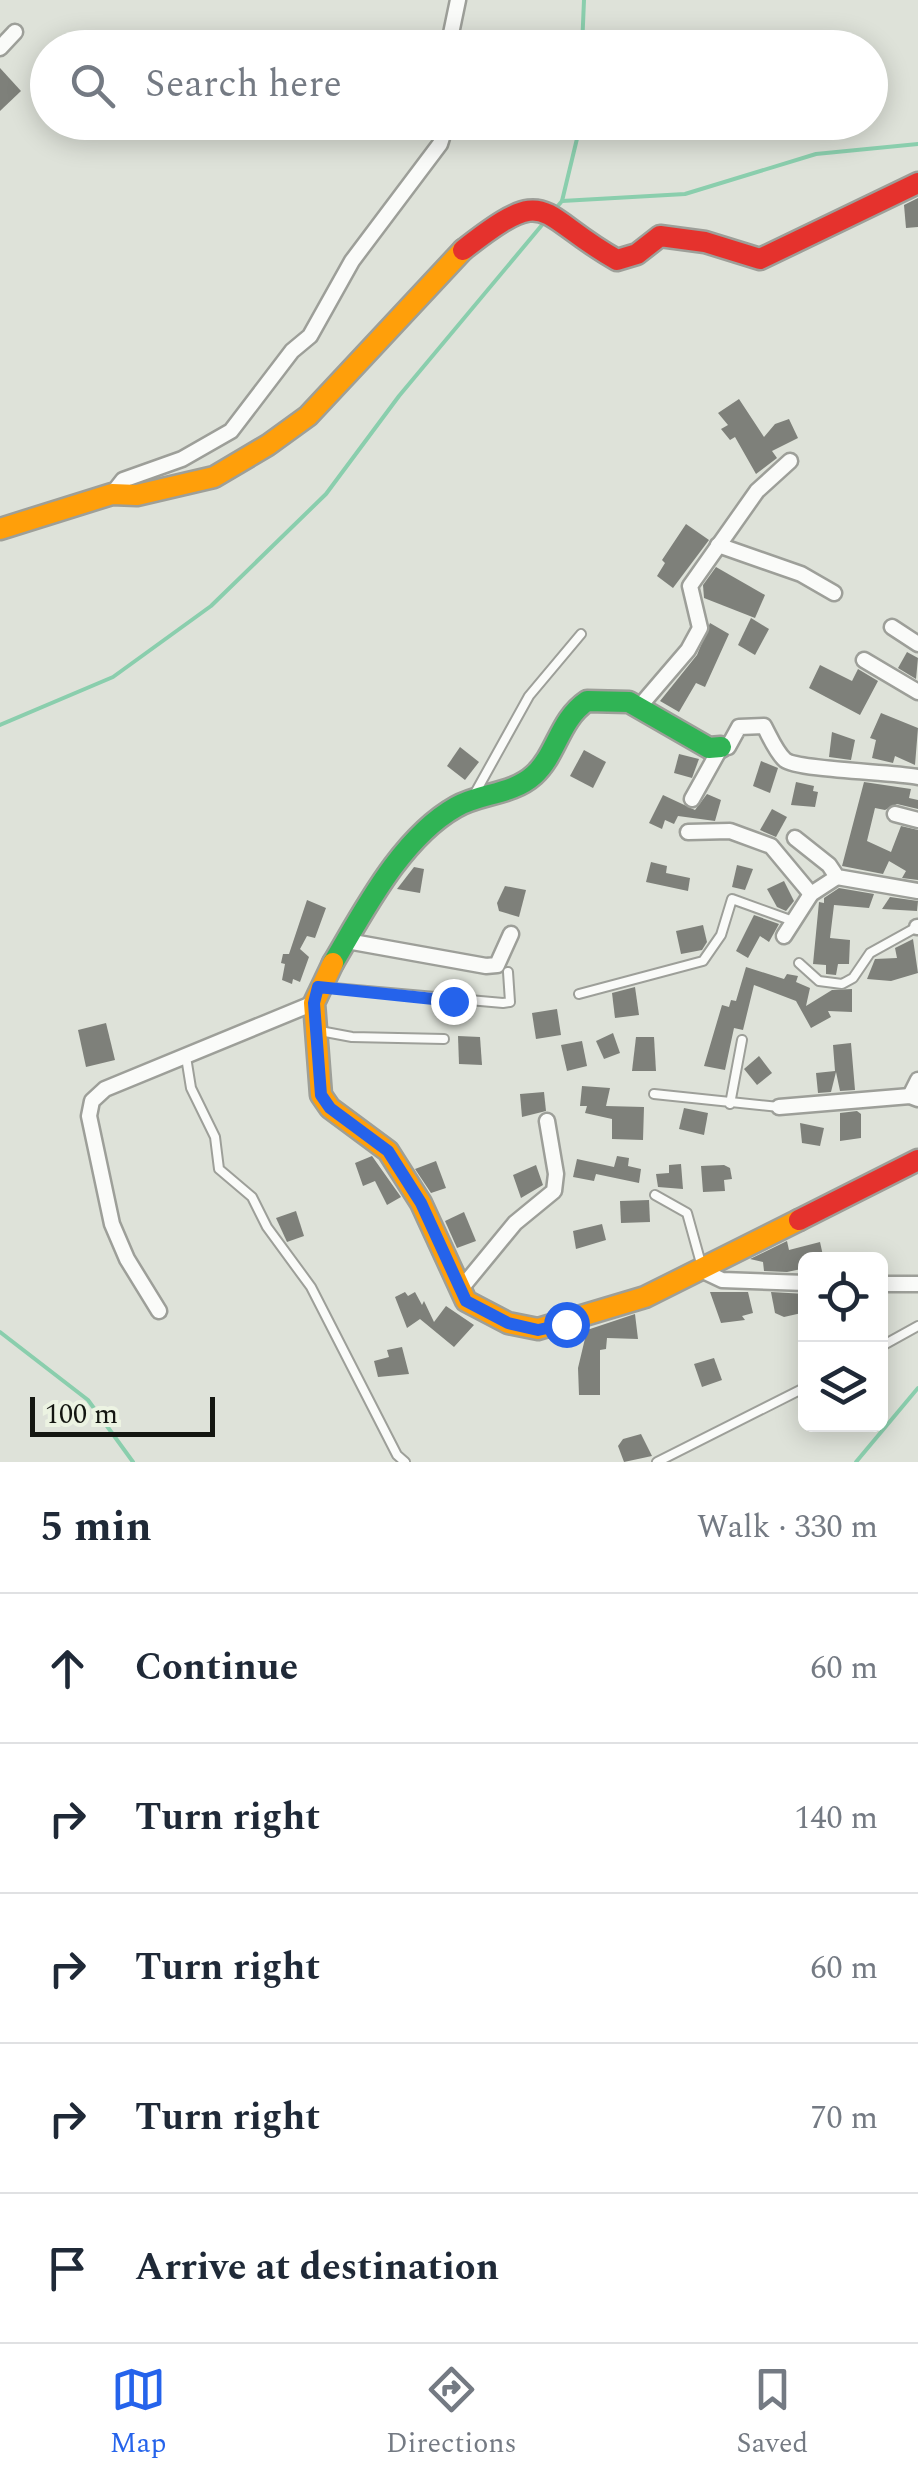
<!DOCTYPE html>
<html lang="en">
<head>
<meta charset="utf-8">
<style>
	body { margin:0; font-family:Spectral,serif; background:#f6f6f7; color:#1f2937 }
	.controls { position:absolute; right:30px; bottom:30px; display:grid; overflow:hidden; border-radius:15px; box-shadow:0 5px 25px #0003 }
	.controls button { width:90px; height:90px; display:grid; place-items:center; padding:0; border:0; border-bottom:2px solid #e0e1e3; background:#fff; color:#1f2937; font:50px sans-serif }
	.scale { position:absolute; left:30px; bottom:25px; width:185px; box-sizing:border-box; padding-left:10px; border:5px solid #141611; border-top:0; font-size:28px; line-height:35px; white-space:nowrap; color:#141611; -webkit-text-stroke:8px #ecf3e2; paint-order:stroke }
	.stop { position:absolute; width:30px; height:30px; margin:-22px; border:8px solid #2563eb; border-radius:50%; background:#fff }
	.stop.end { background:#2563eb; border-color:#fff; box-shadow:0 2px 10px #0008 }
	.list { margin:0; padding:0; list-style:none }
	h2 { display:flex; justify-content:space-between; align-items:center; height:130px; margin:0; padding:0 40px; font-size:42px }
	h2 small { font-size:32px; font-weight:400; color:#747a83 }
	.list li { display:grid; grid-template-columns:65px 1fr auto; gap:30px; align-items:center; box-sizing:border-box; height:150px; padding:0 40px; border-top:2px solid #e0e1e3 }
	.list b { display:block; font-size:38px; white-space:nowrap }
	.list em { font-size:32px; font-style:normal; color:#747a83 }
	.icon { flex:none; width:55px; height:55px; fill:none; stroke:currentColor; stroke-width:2; stroke-linecap:round; stroke-linejoin:round }
	.map { position:relative; flex:none; width:918px; height:1462px; overflow:hidden }
	.search { position:absolute; background:#fff; box-shadow:0 5px 25px #0003; left:30px; right:30px; top:30px; height:110px; display:flex; align-items:center; gap:25px; box-sizing:border-box; padding:0 35px; border-radius:55px; color:#747a83; font-size:38px }
	.sheet { height:880px; background:#fff }
	nav { display:flex; justify-content:space-around; align-items:center; box-sizing:border-box; height:140px; border-top:2px solid #e0e1e3; background:#fff; font-size:28px; color:#747a83 }
	nav a { display:grid; justify-items:center; gap:5px }
	nav .on { color:#2563eb }
	.map>svg:first-child { display:block }
</style>
</head>
<body>
<div class="map">
<svg width="918" height="1462" viewBox="0 0 918 1462">
	<rect width="100%" height="100%" fill="#dee2d9"/>
	<g fill="none" stroke-linecap="round" stroke-linejoin="round">
		<g stroke="#8acead" stroke-width="4">
			<polyline points="582,48 584,0"/>
			<polyline points="562,201 685,194 816,154 918,144"/>
			<polyline points="556,208 562,201 581,122"/>
			<polyline points="0,725 113,677 211,606 326,494 399,396 547,219"/>
			<polyline points="0,1332 88,1400 133,1462"/>
			<polyline points="856,1462 918,1388"/>
		</g>
	</g>
	<g fill="#7e807a">
		<polygon points="0,68 21,91 0,111"/>
		<polygon points="918,198 918,227 906,228 904,205"/>
		<polygon points="739,399 764,437 775,424 789,419 798,438 772,451 777,458 756,474 735,437 730,440 721,429 728,425 718,413"/>
		<polygon points="686,524 709,540 673,588 657,576 665,563 662,560"/>
		<polygon points="716,567 765,595 755,618 704,598 703,585"/>
		<polygon points="751,618 769,629 755,655 738,645"/>
		<polygon points="710,623 729,634 705,687 696,683 679,712 660,701 697,655"/>
		<polygon points="907,652 918,658 916,679 898,668"/>
		<polygon points="820,665 852,681 858,669 878,681 860,715 809,688"/>
		<polygon points="881,713 918,728 915,765 895,756 893,763 872,758 876,740 870,738"/>
		<polygon points="832,732 855,740 851,760 829,757"/>
		<polygon points="460,747 479,762 465,780 447,766"/>
		<polygon points="584,750 606,762 593,788 570,776"/>
		<polygon points="679,754 699,759 692,778 674,773"/>
		<polygon points="761,761 778,768 770,793 753,786"/>
		<polygon points="796,782 814,786 813,791 818,792 815,807 791,805"/>
		<polygon points="864,782 911,789 909,798 918,800 918,809 897,804 885,810 875,808 867,841 891,852 901,826 918,830 918,880 902,878 906,871 889,861 883,874 842,866"/>
		<polygon points="707,794 721,800 715,821 678,816 674,824 665,820 662,829 649,823 663,795 695,810"/>
		<polygon points="772,809 787,817 776,837 760,830"/>
		<polygon points="651,862 667,866 666,873 690,878 688,891 646,882"/>
		<polygon points="737,865 753,869 745,890 732,887"/>
		<polygon points="414,867 424,869 420,893 397,889"/>
		<polygon points="784,881 794,901 786,911 777,907 767,889"/>
		<polygon points="505,886 526,890 519,917 499,911 497,903"/>
		<polygon points="839,888 874,894 869,908 834,905 830,938 850,940 849,964 838,964 836,975 826,974 826,965 813,964 819,902 824,903 824,898"/>
		<polygon points="890,897 918,901 917,911 882,909"/>
		<polygon points="307,900 326,908 315,938 307,936 300,949 309,957 300,982 293,979 292,984 282,980 285,964 281,963 283,954 289,954"/>
		<polygon points="754,915 779,924 769,942 760,936 748,958 736,951"/>
		<polygon points="703,925 707,942 702,950 681,954 676,931"/>
		<polygon points="913,939 918,973 891,981 867,979 875,959 897,958 895,948"/>
		<polygon points="746,967 784,979 787,974 798,976 796,982 810,988 806,1006 832,990 852,989 852,1012 828,1011 831,1017 811,1028 796,1001 754,985 743,1030 734,1028 725,1070 704,1066 722,1005 729,1007 731,1000 736,1001"/>
		<polygon points="635,987 639,1015 615,1018 612,993"/>
		<polygon points="557,1009 561,1035 536,1039 532,1013"/>
		<polygon points="106,1023 115,1060 86,1067 78,1030"/>
		<polygon points="613,1033 620,1053 604,1059 596,1041"/>
		<polygon points="458,1036 480,1037 482,1065 459,1064"/>
		<polygon points="636,1037 654,1037 656,1071 632,1071"/>
		<polygon points="582,1041 587,1066 567,1071 561,1045"/>
		<polygon points="851,1043 855,1090 840,1091 836,1072 831,1092 818,1093 816,1073 835,1071 833,1045"/>
		<polygon points="759,1056 772,1073 757,1085 744,1069"/>
		<polygon points="582,1086 610,1088 606,1106 644,1107 643,1140 612,1139 612,1119 585,1113 587,1106 580,1106"/>
		<polygon points="544,1092 546,1111 522,1117 520,1094"/>
		<polygon points="684,1108 708,1113 704,1135 679,1129"/>
		<polygon points="857,1111 861,1114 861,1138 840,1141 840,1113"/>
		<polygon points="800,1123 824,1128 820,1146 802,1143"/>
		<polygon points="372,1156 401,1197 387,1205 375,1181 363,1186 355,1163"/>
		<polygon points="617,1156 629,1158 628,1166 641,1169 639,1183 596,1174 594,1181 573,1177 577,1159 614,1167"/>
		<polygon points="436,1161 446,1188 431,1193 415,1169"/>
		<polygon points="681,1164 683,1189 658,1187 656,1174 669,1173 669,1165"/>
		<polygon points="536,1165 543,1185 521,1198 513,1175"/>
		<polygon points="724,1165 730,1168 732,1179 724,1180 725,1191 703,1192 701,1166"/>
		<polygon points="649,1200 650,1222 621,1223 620,1201"/>
		<polygon points="296,1211 304,1236 287,1242 276,1218"/>
		<polygon points="464,1212 476,1241 457,1248 445,1221"/>
		<polygon points="602,1224 606,1240 576,1249 573,1231"/>
		<polygon points="787,1241 789,1250 820,1242 824,1260 806,1260 806,1268 787,1272 764,1271 763,1262 750,1259"/>
		<polygon points="405,1292 408,1296 415,1292 422,1305 424,1301 434,1322 446,1306 474,1325 454,1347 420,1319 407,1328 395,1297"/>
		<polygon points="710,1292 748,1292 753,1313 742,1316 745,1320 721,1323"/>
		<polygon points="771,1292 806,1294 806,1312 784,1317 775,1313"/>
		<polygon points="635,1314 638,1339 607,1338 606,1349 600,1350 600,1395 579,1395 578,1368 587,1330"/>
		<polygon points="402,1347 409,1374 378,1377 374,1361 389,1357 387,1350"/>
		<polygon points="714,1358 722,1380 702,1387 694,1364"/>
		<polygon points="641,1434 652,1456 624,1462 618,1446 623,1439"/>
	</g>
	<g fill="none" stroke-linecap="round" stroke-linejoin="round">
		<g stroke="#9d9f99" stroke-width="12">
			<g id="lane">
				<polyline points="474,795 529,696 581,634"/>
				<polyline points="799,963 819,981 842,984 853,978 870,953 917,927"/>
				<polyline points="322,987 503,1003 510,1002 508,972"/>
				<polyline points="579,994 703,961 721,935 732,899 793,921"/>
				<polyline points="320,1031 352,1037 444,1039"/>
				<polyline points="186,1057 191,1088 215,1137 219,1169 252,1197 267,1227 311,1287 397,1455 405,1462"/>
				<polyline points="654,1094 779,1107"/>
				<polyline points="730,1104 742,1040"/>
				<polyline points="655,1195 687,1213 702,1267"/>
				<polyline points="880,1347 918,1326"/>
				<polyline points="657,1462 806,1387"/>
			</g>
		</g>
		<g stroke="#9d9f99" stroke-width="19">
			<g id="street">
				<polyline points="0,48 15,32"/>
				<polyline points="448,48 458,0"/>
				<polyline points="112,494 123,480 182,459 231,431 292,351 310,336 352,261 440,144 447,122"/>
				<polyline points="718,545 801,574 834,593"/>
				<polyline points="892,627 918,644"/>
				<polyline points="864,660 918,692"/>
				<polyline points="640,706 688,650 700,628 690,586 757,491 790,461"/>
				<path d="M692 799 721 747H728L739 727 764 726C770 737 776 752 785 760 798 770 893 772 918 777"/>
				<polyline points="895,814 918,820"/>
				<polyline points="688,832 730,831 771,846 811,894"/>
				<polyline points="795,838 829,865 837,877 918,891"/>
				<polyline points="917,927 918,927"/>
				<polyline points="784,936 811,894 837,877"/>
				<polyline points="347,941 486,966 497,965 511,934"/>
				<polyline points="910,1096 918,1080"/>
				<polyline points="779,1107 910,1096 918,1099"/>
				<polyline points="703,1271 722,1280 806,1283"/>
				<polyline points="880,1284 918,1284"/>
				<polyline points="459,1291 515,1223 554,1191 556,1174 547,1121"/>
				<polyline points="159,1311 127,1259 112,1224 89,1116 92,1101 105,1089 314,1003"/>
			</g>
		</g>
		<g stroke="#9d9f99" stroke-width="25">
			<path id="fast" d="M333 963C364 911 401 838 456 807 480 793 512 795 534 775 557 754 559 720 587 701L629 702 709 748 721 747"/>
		</g>
		<g stroke="#9d9f99" stroke-width="25">
			<g id="slow">
				<polyline points="0,529 112,494 137,495 214,477 268,445 308,416 463,250"/>
				<polyline points="333,963 314,1003 321,1095 330,1108 388,1151 421,1203 466,1301 508,1323 538,1329 645,1297 799,1220"/>
			</g>
		</g>
		<g stroke="#9d9f99" stroke-width="25">
			<g id="jam">
				<path d="M463 250C551 181 535 214 617 260L637 254 660 236 705 242 760 259 918 183"/>
				<polyline points="799,1220 918,1160"/>
			</g>
		</g>
		<use href="#lane" stroke="#fafbf9" stroke-width="8"/>
		<use href="#street" stroke="#fafbf9" stroke-width="14"/>
		<use href="#fast" stroke="#30b455" stroke-width="20"/>
		<use href="#slow" stroke="#ff9f0a" stroke-width="20"/>
		<use href="#jam" stroke="#e5322d" stroke-width="20"/>
	</g>
	<g fill="none" stroke-linecap="round" stroke-linejoin="round">
		<polyline stroke="#2563eb" stroke-width="12" points="453,1001 318,987 314,1003 321,1095 330,1108 388,1151 421,1203 466,1301 508,1323 538,1330 566,1324"/>
	</g>
</svg>
<div class="controls">
<button><svg class="icon" aria-label="locate" viewBox="0 0 24 24"><circle cx="12" cy="12" r="6"/><path d="M12 2v4M12 18v4M2 12h4M18 12h4"/></svg></button>
<button><svg class="icon" aria-label="layers" viewBox="0 0 24 24"><path d="M12 4l9 5-9 5-9-5zM3 14l9 5 9-5"/></svg></button>
</div>
<div class="scale">100 m</div>
<div class="stop" style="left:566px;top:1324px"></div>
<div class="stop end" style="left:453px;top:1001px"></div>
<div class="search"><svg class="icon" aria-label="search" viewBox="0 0 24 24"><circle cx="10" cy="10" r="6"/><path d="M15 15l6 6"/></svg>Search here</div>
</div>
<section class="sheet">
<h2>5 min<small>Walk · 330 m</small></h2>
<ul class="list">
<li><svg class="icon" aria-label="ahead" viewBox="0 0 24 24"><path d="M12 20V5M6 11l6-6 6 6"/></svg><div><b>Continue</b></div><em>60 m</em></li>
<li><svg class="icon" aria-label="right" viewBox="0 0 24 24"><path d="M7 20v-9h11M14 6l5 5-5 5"/></svg><div><b>Turn right</b></div><em>140 m</em></li>
<li><svg class="icon" aria-label="right" viewBox="0 0 24 24"><path d="M7 20v-9h11M14 6l5 5-5 5"/></svg><div><b>Turn right</b></div><em>60 m</em></li>
<li><svg class="icon" aria-label="right" viewBox="0 0 24 24"><path d="M7 20v-9h11M14 6l5 5-5 5"/></svg><div><b>Turn right</b></div><em>70 m</em></li>
<li><svg class="icon" aria-label="arrive" viewBox="0 0 24 24"><path d="M6 21V4h12l-3 4 3 4H6"/></svg><div><b>Arrive at destination</b></div></li>
</ul>
</section>
<nav>
<a class="on"><svg class="icon" aria-label="map" viewBox="0 0 24 24"><path d="M3 6l6-2 6 2 6-2v14l-6 2-6-2-6 2zM9 4v14M15 6v14"/></svg>Map</a>
<a><svg class="icon" aria-label="directions" viewBox="0 0 24 24"><path d="M12 3l9 9-9 9-9-9zM9 14v-3h6M13 9l2 2-2 2"/></svg>Directions</a>
<a><svg class="icon" aria-label="saved" viewBox="0 0 24 24"><path d="M7 4h10v16l-5-4-5 4z"/></svg>Saved</a>
</nav>
</body>
</html>
